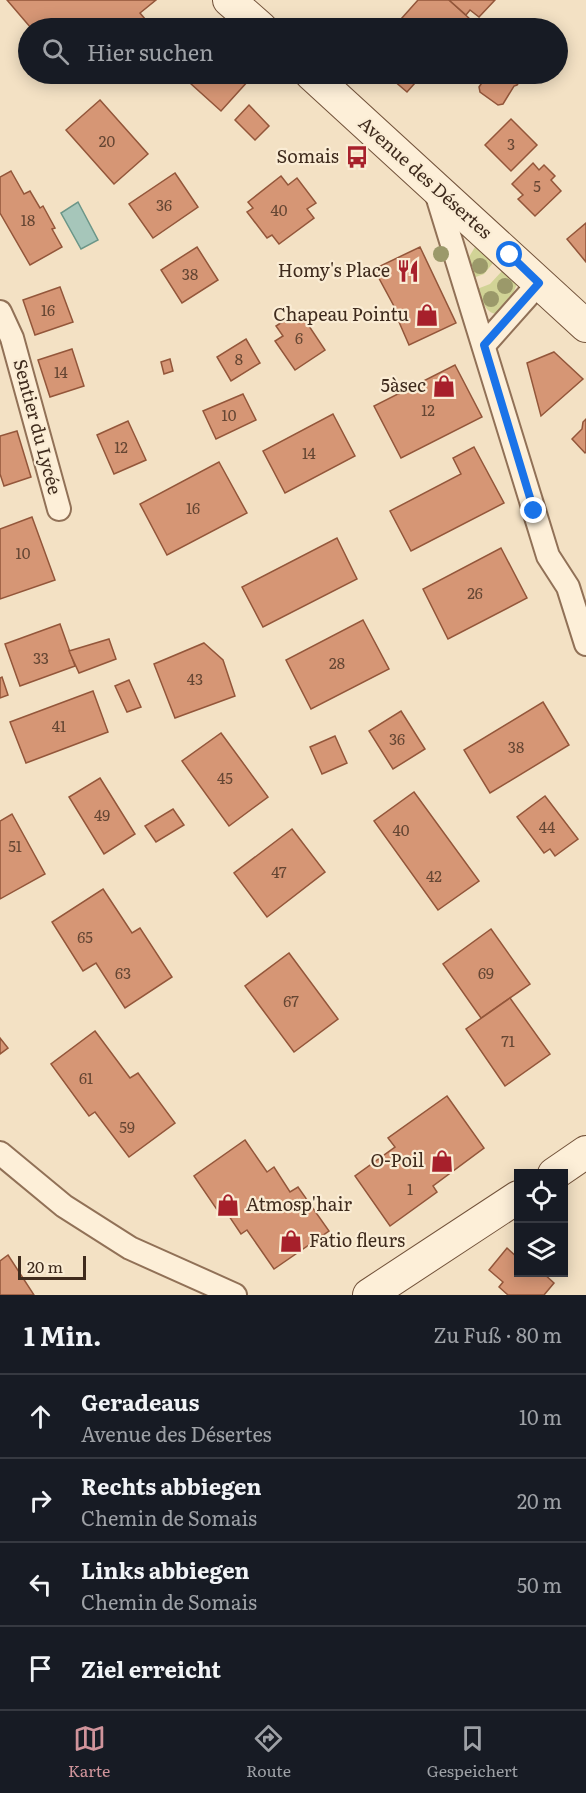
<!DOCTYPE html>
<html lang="de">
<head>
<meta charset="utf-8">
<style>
	body { margin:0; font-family:Literata,serif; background:#20242c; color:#f1f3f6 }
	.controls { position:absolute; right:18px; bottom:18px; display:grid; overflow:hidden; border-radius:0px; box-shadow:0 3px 15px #0003 }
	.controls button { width:54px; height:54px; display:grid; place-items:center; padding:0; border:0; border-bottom:2px solid #363941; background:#171b24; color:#f1f3f6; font:30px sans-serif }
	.scale { position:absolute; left:18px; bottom:15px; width:68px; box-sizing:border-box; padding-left:6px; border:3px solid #3f2b1d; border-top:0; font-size:16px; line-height:21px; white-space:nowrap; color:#3f2b1d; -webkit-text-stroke:4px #faecd4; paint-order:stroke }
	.stop { position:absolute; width:18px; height:18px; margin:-14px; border:4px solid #1a73e8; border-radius:50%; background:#fff }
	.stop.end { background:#1a73e8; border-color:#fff; box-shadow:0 2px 6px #0008 }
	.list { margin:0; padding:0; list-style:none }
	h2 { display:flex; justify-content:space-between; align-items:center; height:78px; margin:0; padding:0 24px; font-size:26px }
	h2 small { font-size:20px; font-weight:400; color:#9ea1a6 }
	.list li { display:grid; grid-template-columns:39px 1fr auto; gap:18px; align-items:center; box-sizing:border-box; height:84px; padding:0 24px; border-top:2px solid #363941 }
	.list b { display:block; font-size:22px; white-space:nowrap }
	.list p { margin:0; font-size:20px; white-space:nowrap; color:#9ea1a6 }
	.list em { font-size:20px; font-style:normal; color:#9ea1a6 }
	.icon { flex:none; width:33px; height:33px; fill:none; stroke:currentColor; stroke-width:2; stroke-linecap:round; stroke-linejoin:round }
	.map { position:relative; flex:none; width:586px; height:1295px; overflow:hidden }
	.search { position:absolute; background:#171b24; box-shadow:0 3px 15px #0003; left:18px; right:18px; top:18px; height:66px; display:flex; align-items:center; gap:15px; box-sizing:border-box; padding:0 21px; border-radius:33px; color:#9ea1a6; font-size:22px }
	.sheet { height:414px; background:#171b24 }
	nav { display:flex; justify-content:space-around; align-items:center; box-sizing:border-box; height:84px; border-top:2px solid #363941; background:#171b24; font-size:16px; color:#9ea1a6 }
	nav a { display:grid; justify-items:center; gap:3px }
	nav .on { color:#d0949b }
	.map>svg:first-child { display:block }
</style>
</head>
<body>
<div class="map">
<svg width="586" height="1295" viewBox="0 0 586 1295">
	<rect width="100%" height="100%" fill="#f3e1c4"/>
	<g fill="#d1d396">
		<polygon points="475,247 493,263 484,274 473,278 469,257"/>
		<path d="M502 271 517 284C514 291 511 300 506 307 492 326 480 300 477 289L490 284Z"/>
	</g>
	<polygon fill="#a6c6ba" stroke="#6b9688" stroke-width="1.5" points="78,202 98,240 81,249 61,213"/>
	<g fill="#d69675" stroke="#93563a" stroke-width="1.5">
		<polygon points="7,0 156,0 140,13 146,20 135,28 31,28"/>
		<polygon points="418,0 449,0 471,20 463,28 393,28"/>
		<polygon points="449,0 495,0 479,17 470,10 466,15"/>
		<polygon points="180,74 239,74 248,81 221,111"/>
		<polygon points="386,74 423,74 407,92"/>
		<polygon points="488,74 525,74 517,85 514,86 503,104 498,105 480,92 479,87"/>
		<polygon points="100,100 148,154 114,184 66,130"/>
		<polygon points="249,105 269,126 255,140 235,120"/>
		<polygon points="511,119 537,145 511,171 485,145"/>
		<polygon points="533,163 539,170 544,165 555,176 551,180 561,191 535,216 518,199 523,195 512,184"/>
		<polygon points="11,171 24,194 30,191 40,208 43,206 55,228 52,229 62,247 30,265 0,213 0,177"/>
		<polygon points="175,173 198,207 153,238 129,204"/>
		<polygon points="281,176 288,185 297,178 316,203 307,209 314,218 279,244 272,235 267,238 247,212 253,208 248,202"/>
		<polygon points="586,223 586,262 567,239"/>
		<polygon points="197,247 218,280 182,303 161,270"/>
		<polygon points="420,247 456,323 409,345 399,322 402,321 374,269"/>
		<polygon points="60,287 73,322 35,335 23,300"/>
		<polygon points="299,311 325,350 295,370 275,341 283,336 276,326"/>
		<polygon points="246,339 260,363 231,381 217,357"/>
		<polygon points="72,349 84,386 50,397 38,360"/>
		<polygon points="554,352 583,379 541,416 527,363"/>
		<polygon points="170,359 173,371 164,374 161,362"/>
		<polygon points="455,365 482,417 401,458 374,406"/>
		<polygon points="243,394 256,420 216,439 203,411"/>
		<polygon points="333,414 355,456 285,493 263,451"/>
		<polygon points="586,419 586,452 585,453 572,439 582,429 583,422"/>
		<polygon points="128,421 146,460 114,474 97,435"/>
		<polygon points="17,431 31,477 4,486 0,474 0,436"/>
		<polygon points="474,447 504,503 411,551 390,511 461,474 453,458"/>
		<polygon points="219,462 247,513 167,555 140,504"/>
		<polygon points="32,517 55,580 0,599 0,529"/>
		<polygon points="337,538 357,579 263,627 242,587"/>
		<polygon points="501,548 527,598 448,639 423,589"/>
		<polygon points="363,620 389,669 311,709 286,660"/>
		<polygon points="60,624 75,666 20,686 5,644"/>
		<polygon points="109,639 116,659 79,673 69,651"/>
		<polygon points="204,643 223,660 235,696 175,718 154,664"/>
		<polygon points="2,677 8,695 0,698 0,678"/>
		<polygon points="129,680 141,707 127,712 115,686"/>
		<polygon points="93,691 108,732 26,763 10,722"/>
		<polygon points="543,702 569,745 490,793 464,750"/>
		<polygon points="401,711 425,749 393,769 369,731"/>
		<polygon points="221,733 268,797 229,826 182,761"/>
		<polygon points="335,736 347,763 322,774 310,747"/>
		<polygon points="100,778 135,834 104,854 69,797"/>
		<polygon points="414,792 479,881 438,910 374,821"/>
		<polygon points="545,796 578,839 555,856 550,849 544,853 517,817"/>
		<polygon points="173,809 184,825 156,842 145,826"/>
		<polygon points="12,814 45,874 0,899 0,821"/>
		<polygon points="292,829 325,872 267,917 234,873"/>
		<polygon points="103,889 132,933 140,928 172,977 125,1008 96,963 83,971 52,922"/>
		<polygon points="491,929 530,984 481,1018 443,964"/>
		<polygon points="289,953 338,1019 294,1052 245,986"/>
		<polygon points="510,998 550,1054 505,1086 466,1029"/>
		<polygon points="95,1031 130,1078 138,1073 175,1123 129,1157 95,1112 89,1116 51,1064"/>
		<polygon points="0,1038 8,1048 0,1054"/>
		<polygon points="447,1096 484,1148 433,1186 437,1192 390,1226 355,1176 395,1147 388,1138"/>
		<polygon points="245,1140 267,1172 274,1167 290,1192 298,1187 329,1231 274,1269 247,1230 241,1234 227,1213 222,1217 194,1176"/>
		<polygon points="507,1248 518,1258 518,1272 542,1272 554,1283 544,1295 508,1295 499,1287 503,1282 489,1270"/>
		<polygon points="8,1255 34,1295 0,1295 0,1261"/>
	</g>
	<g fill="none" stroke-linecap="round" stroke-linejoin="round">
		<g stroke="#917157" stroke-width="26">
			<g id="street">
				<polyline points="435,189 548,556 568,587 586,644"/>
				<polyline points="0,312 12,338 59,509"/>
				<polyline points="484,345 539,283"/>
				<polyline points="0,1153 64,1206 130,1248 235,1295"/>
			</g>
		</g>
		<g stroke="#72523a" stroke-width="34">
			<g id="secondary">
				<polyline points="229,0 261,28"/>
				<polyline points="311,74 586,326"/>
				<polyline points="554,1174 586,1152"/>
				<polyline points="369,1295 518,1197"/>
			</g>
		</g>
		<use href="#street" stroke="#fdefd8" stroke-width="22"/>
		<use href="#secondary" stroke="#fdefd8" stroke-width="32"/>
	</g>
	<g fill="#9b996a">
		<circle cx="441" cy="254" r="8"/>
		<circle cx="480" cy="266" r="8"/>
		<circle cx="505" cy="286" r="8"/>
		<circle cx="491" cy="299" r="8"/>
	</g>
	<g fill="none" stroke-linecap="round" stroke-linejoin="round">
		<polyline stroke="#1a73e8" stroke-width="8" points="510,255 539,283 484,345 534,511"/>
	</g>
	<defs>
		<g id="bus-bare" transform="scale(1.8)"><path d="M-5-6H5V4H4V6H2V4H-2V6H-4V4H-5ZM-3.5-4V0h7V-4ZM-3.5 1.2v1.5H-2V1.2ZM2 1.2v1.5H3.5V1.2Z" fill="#a7202b" stroke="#faecd4" stroke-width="2.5" paint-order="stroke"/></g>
		<g id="restaurant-bare" transform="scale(1.8)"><path d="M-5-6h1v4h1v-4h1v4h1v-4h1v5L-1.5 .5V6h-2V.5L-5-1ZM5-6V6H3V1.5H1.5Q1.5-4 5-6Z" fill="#a7202b" stroke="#faecd4" stroke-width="2.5" paint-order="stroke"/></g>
		<g id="shop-bare" transform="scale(1.8)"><path d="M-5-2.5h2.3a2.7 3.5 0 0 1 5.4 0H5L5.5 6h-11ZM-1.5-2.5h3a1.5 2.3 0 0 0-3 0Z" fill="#a7202b" stroke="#faecd4" stroke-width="2.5" paint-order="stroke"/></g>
	</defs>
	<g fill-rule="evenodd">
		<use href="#bus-bare" x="357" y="157"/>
		<use href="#restaurant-bare" x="408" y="271"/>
		<use href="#shop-bare" x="427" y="315"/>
		<use href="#shop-bare" x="444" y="386"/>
		<use href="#shop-bare" x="442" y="1161"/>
		<use href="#shop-bare" x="228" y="1205"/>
		<use href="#shop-bare" x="291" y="1241"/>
	</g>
	<g text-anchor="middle" stroke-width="4.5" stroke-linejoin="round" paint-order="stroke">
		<g font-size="15" fill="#654633">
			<text x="107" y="147">20</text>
			<text x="511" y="150">3</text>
			<text x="537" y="192">5</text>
			<text x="164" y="211">36</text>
			<text x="279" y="216">40</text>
			<text x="28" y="226">18</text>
			<text x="190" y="280">38</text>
			<text x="48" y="316">16</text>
			<text x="299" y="344">6</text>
			<text x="239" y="365">8</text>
			<text x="61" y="378">14</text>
			<text x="428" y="416">12</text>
			<text x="229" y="421">10</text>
			<text x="121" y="453">12</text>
			<text x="309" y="459">14</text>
			<text x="193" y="514">16</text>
			<text x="23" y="559">10</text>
			<text x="475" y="599">26</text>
			<text x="41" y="664">33</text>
			<text x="337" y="669">28</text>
			<text x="195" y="685">43</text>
			<text x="59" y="732">41</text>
			<text x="397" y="745">36</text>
			<text x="516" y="753">38</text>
			<text x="225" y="784">45</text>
			<text x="102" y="821">49</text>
			<text x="547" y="833">44</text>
			<text x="401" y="836">40</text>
			<text x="15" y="852">51</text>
			<text x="279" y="878">47</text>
			<text x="434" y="882">42</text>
			<text x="85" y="943">65</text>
			<text x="123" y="979">63</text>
			<text x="486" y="979">69</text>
			<text x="291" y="1007">67</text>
			<text x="508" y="1047">71</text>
			<text x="86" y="1084">61</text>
			<text x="127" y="1133">59</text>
			<text x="410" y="1195">1</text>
		</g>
		<g font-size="18" fill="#3f2b1d" stroke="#faecd4" text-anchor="end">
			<text x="339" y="163">Somais</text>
			<text x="390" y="277">Homy's Place</text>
			<text x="409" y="321">Chapeau Pointu</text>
			<text x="426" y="392">5àsec</text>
			<text x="424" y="1167">O-Poil</text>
			<text x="246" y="1211" text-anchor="start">Atmosp'hair</text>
			<text x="309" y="1247" text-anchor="start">Fatio fleurs</text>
		</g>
		<g font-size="18" fill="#3f2b1d" stroke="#faecd4">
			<text transform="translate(425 178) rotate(42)" y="6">Avenue des Désertes</text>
			<text transform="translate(37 427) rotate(75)" y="6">Sentier du Lycée</text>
		</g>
	</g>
</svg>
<div class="controls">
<button><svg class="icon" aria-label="locate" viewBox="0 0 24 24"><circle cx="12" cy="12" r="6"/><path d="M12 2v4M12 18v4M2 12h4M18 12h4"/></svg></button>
<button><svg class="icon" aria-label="layers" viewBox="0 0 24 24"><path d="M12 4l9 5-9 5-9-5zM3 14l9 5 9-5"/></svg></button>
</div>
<div class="scale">20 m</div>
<div class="stop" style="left:510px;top:255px"></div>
<div class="stop end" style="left:534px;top:511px"></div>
<div class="search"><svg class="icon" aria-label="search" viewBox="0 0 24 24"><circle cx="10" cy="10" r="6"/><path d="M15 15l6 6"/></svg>Hier suchen</div>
</div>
<section class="sheet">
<h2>1 Min.<small>Zu Fuß · 80 m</small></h2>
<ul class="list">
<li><svg class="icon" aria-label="ahead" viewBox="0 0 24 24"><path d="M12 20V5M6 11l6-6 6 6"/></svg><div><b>Geradeaus</b><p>Avenue des Désertes</p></div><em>10 m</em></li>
<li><svg class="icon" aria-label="right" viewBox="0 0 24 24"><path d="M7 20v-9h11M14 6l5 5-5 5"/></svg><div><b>Rechts abbiegen</b><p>Chemin de Somais</p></div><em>20 m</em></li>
<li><svg class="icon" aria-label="left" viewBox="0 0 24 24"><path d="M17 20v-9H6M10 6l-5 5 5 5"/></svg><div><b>Links abbiegen</b><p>Chemin de Somais</p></div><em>50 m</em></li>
<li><svg class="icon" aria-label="arrive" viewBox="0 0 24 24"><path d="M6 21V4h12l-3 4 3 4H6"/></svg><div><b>Ziel erreicht</b></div></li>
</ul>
</section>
<nav>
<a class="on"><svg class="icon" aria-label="map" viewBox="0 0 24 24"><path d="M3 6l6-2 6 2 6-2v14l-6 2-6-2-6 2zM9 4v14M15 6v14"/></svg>Karte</a>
<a><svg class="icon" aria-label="directions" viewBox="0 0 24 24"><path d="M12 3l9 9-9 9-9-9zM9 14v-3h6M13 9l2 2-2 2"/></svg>Route</a>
<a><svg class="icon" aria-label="saved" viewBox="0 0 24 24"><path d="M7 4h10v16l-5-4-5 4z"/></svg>Gespeichert</a>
</nav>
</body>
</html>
